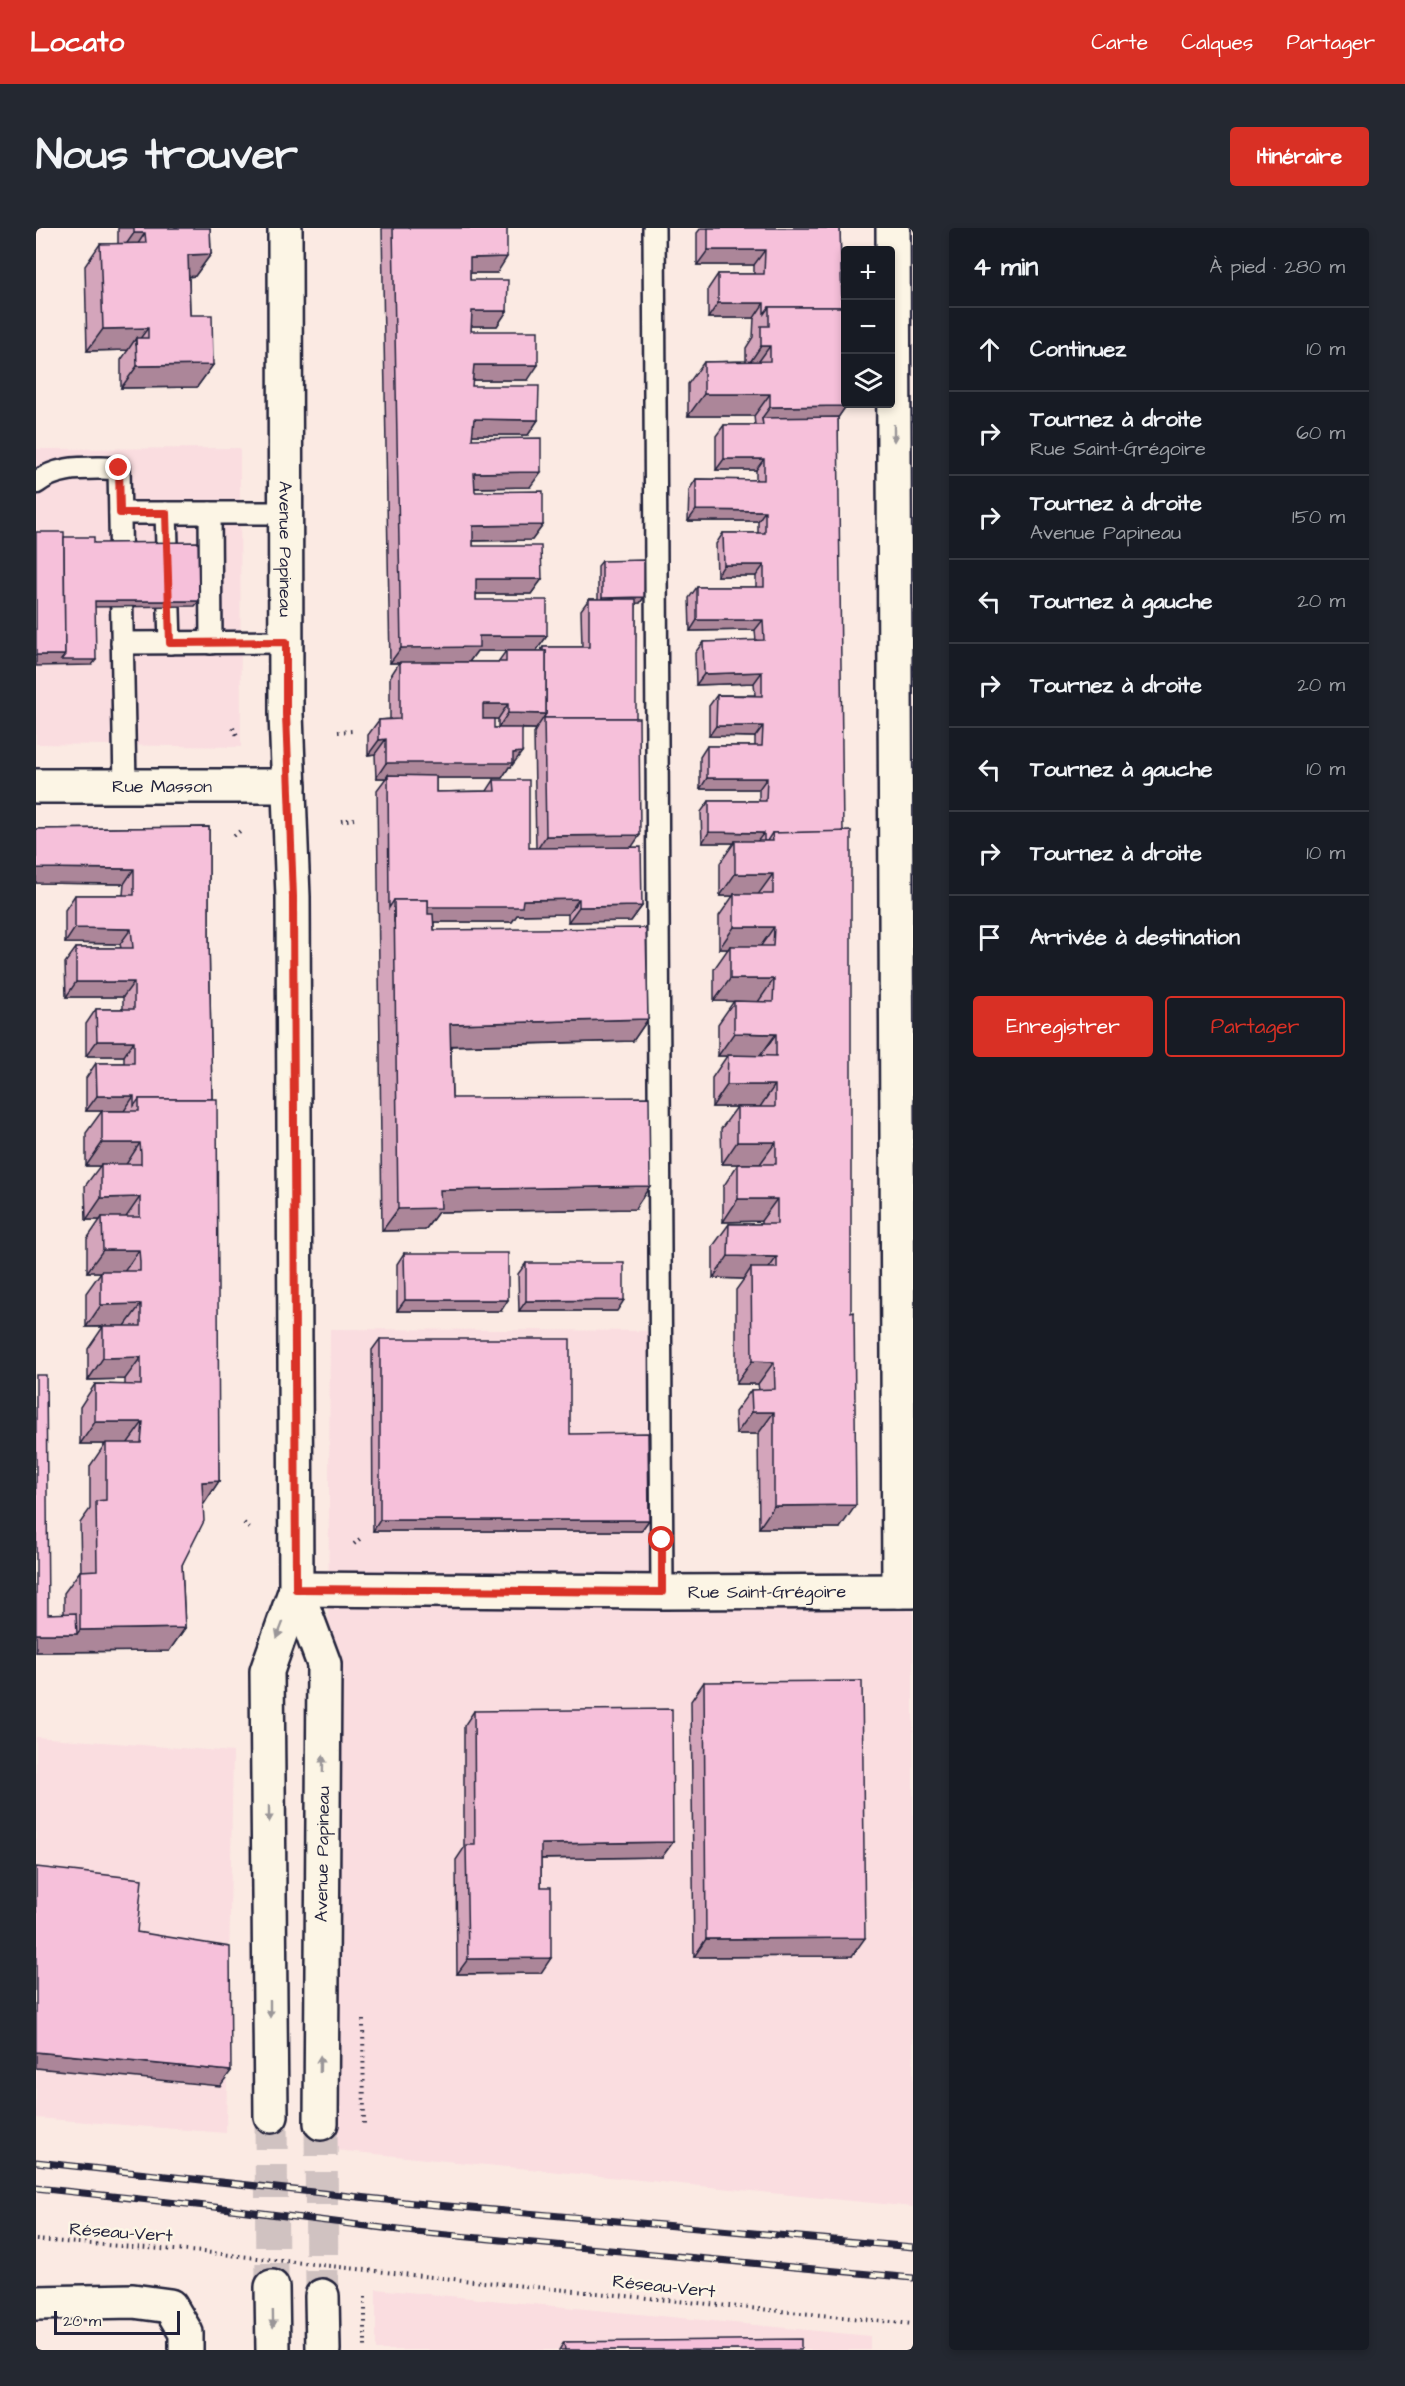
<!DOCTYPE html>
<html lang="fr">
<head>
<meta charset="utf-8">
<style>
	body { margin:0; font-family:"Architects Daughter",sans-serif; background:#242831; color:#f1f3f6 }
	.controls { position:absolute; right:18px; top:18px; display:grid; overflow:hidden; border-radius:6px; box-shadow:0 3px 9px #0003 }
	.controls button { width:54px; height:54px; display:grid; place-items:center; padding:0; border:0; border-bottom:2px solid #363941; background:#171b24; color:#f1f3f6; font:30px sans-serif }
	.scale { position:absolute; left:18px; bottom:15px; width:126px; box-sizing:border-box; padding-left:6px; border:3px solid #22223b; border-top:0; font-size:16px; line-height:21px; white-space:nowrap; color:#22223b; -webkit-text-stroke:4px #fcf5e5; paint-order:stroke }
	.stop { position:absolute; width:18px; height:18px; margin:-14px; border:4px solid #d93025; border-radius:50%; background:#fff }
	.stop.end { background:#d93025; border-color:#fff; box-shadow:0 2px 6px #0008 }
	.list { margin:0; padding:0; list-style:none }
	h2 { display:flex; justify-content:space-between; align-items:center; height:78px; margin:0; padding:0 24px; font-size:26px }
	h2 small { font-size:20px; font-weight:400; color:#9ea1a6 }
	.list li { display:grid; grid-template-columns:39px 1fr auto; gap:18px; align-items:center; box-sizing:border-box; height:84px; padding:0 24px; border-top:2px solid #363941 }
	.list b { display:block; font-size:22px; white-space:nowrap }
	.list p { margin:0; font-size:20px; white-space:nowrap; color:#9ea1a6 }
	.list em { font-size:20px; font-style:normal; color:#9ea1a6 }
	.actions { display:flex; gap:12px; padding:18px 24px }
	.actions a { flex:1; padding:14px 0; border:2px solid #d93025; border-radius:6px; text-align:center; font-size:21px; color:#d93025 }
	.actions .main { background:#d93025; color:#fff }
	.icon { flex:none; width:33px; height:33px; fill:none; stroke:currentColor; stroke-width:2; stroke-linecap:round; stroke-linejoin:round }
	.map { position:relative; flex:none; width:877px; height:2122px; overflow:hidden; border-radius:6px }
	header { display:flex; align-items:center; gap:36px; box-sizing:border-box; height:84px; padding:0 30px; background:#d93025; color:#fff }
	header strong { font-size:28px }
	nav { display:flex; gap:33px; margin-inline-start:auto; font-size:21px }
	.intro { display:flex; align-items:center; justify-content:space-between; box-sizing:border-box; height:144px; padding:0 36px }
	h1 { margin:0; font-size:42px }
	.button { padding:15px 27px; border-radius:6px; background:#d93025; color:#fff; font-size:21px; font-weight:700 }
	main { display:flex; gap:36px; padding:0 36px }
	aside { flex:1; background:#171b24; border-radius:6px; box-shadow:0 3px 9px #0003 }
	.map>svg:first-child { display:block }
</style>
</head>
<body>
<header>
<strong>Locato</strong>
<nav><a>Carte</a><a>Calques</a><a>Partager</a></nav>
</header>
<div class="intro"><h1>Nous trouver</h1><a class="button">Itinéraire</a></div>
<main>
<div class="map">
<svg width="877" height="2122" viewBox="0 0 877 2122">
	<rect width="100%" height="100%" fill="#fbeae3"/>
	<filter id="ink" filterUnits="userSpaceOnUse"><feTurbulence type="fractalNoise" baseFrequency=".0167" numOctaves="2"/><feDisplacementMap in="SourceGraphic" scale="12" xChannelSelector="R" yChannelSelector="G"/><feConvolveMatrix kernelMatrix="1 2 1 2 8 2 1 2 1" color-interpolation-filters="sRGB"/></filter>
	<g filter="url(#ink)">
		<g fill="#fadde0">
			<polygon points="204,220 205,519 0,516 0,221"/>
			<polygon points="294,1101 629,1103 633,1354 877,1356 877,1979 289,1921"/>
			<polygon points="0,1509 197,1524 190,1905 0,1890"/>
			<polygon points="340,2061 834,2108 834,2122 340,2122"/>
		</g>
		<g fill="none" stroke-linecap="round" stroke-linejoin="round">
			<g stroke="#d0c2c1" stroke-width="33" stroke-dasharray="33 16" stroke-linecap="butt">
				<polyline points="235,1888 236,2059"/>
				<polyline points="285,1895 286,2068"/>
			</g>
			<g stroke="#22223b" stroke-width="26">
				<g id="service">
					<polyline points="618,0 626,1364"/>
					<path d="M0 255C23 236 54 241 83 240L89 558"/>
					<polyline points="84,285 250,285"/>
					<polyline points="130,285 134,415"/>
					<polyline points="174,285 175,415"/>
					<polyline points="86,415 250,414"/>
				</g>
			</g>
			<g stroke="#22223b" stroke-width="38">
				<g id="minor">
					<polyline points="857,0 863,1363"/>
					<path id="s1" d="M0 558H253"/>
					<polyline points="0,2075 97,2073 134,2078 150,2105 150,2122"/>
				</g>
			</g>
			<g stroke="#22223b" stroke-width="38">
				<g id="tertiary">
					<path id="s2" d="M260 1361 626 1364 877 1363"/>
				</g>
			</g>
			<g stroke="#22223b" stroke-width="38">
				<g id="secondary">
					<path id="s3" d="M249 0 250 486 257 669 260 1361 288 1436 285 1895"/>
					<polyline points="235,1888 231,1443 260,1361"/>
					<polyline points="236,2059 237,2122"/>
					<polyline points="286,2068 287,2122"/>
				</g>
			</g>
			<g stroke="#22223b" stroke-width="4" stroke-dasharray="1.5 4.5" stroke-linecap="butt">
				<polyline points="197,500 202,509"/>
				<polyline points="302,504 317,503"/>
				<polyline points="305,593 318,591"/>
				<polyline points="198,608 204,603"/>
				<polyline points="208,1295 214,1301"/>
				<polyline points="318,1316 325,1310"/>
				<polyline points="327,1792 328,1899"/>
				<polyline points="0,2012 167,2024"/>
				<polyline points="376,2047 877,2096"/>
				<polyline points="329,2069 329,2122"/>
			</g>
			<use href="#service" stroke="#fcf5e5" stroke-width="21"/>
			<use href="#minor" stroke="#fcf5e5" stroke-width="33"/>
			<use href="#tertiary" stroke="#fcf5e5" stroke-width="33"/>
			<use href="#secondary" stroke="#fcf5e5" stroke-width="33"/>
			<g stroke="#22223b" stroke-width="7">
				<g id="rail">
					<polyline points="0,1934 378,1975 877,2019"/>
					<polyline points="0,1960 170,1978 379,2004 877,2050"/>
				</g>
			</g>
			<use href="#rail" stroke="#fcf5e5" stroke-width="4.5" stroke-dasharray="14" stroke-linecap="butt"/>
			<polyline stroke="#22223b" stroke-width="4" stroke-dasharray="1.5 4.5" stroke-linecap="butt" points="167,2024 376,2047"/>
		</g>
		<g fill="#d4a5bb" stroke="#22223b" stroke-width="1.5" fill-rule="evenodd">
			<polygon points="82,0 174,0 175,26 159,48 153,49 154,87 177,137 161,159 85,160 85,132 92,122 51,123 49,38 64,16 82,16"/>
			<path d="M346 0H471L461 45H434V52L471 83 461 98H435V103L492 152H436V158L502 192 492 207H436V211L494 259 438 260 439 264 507 297 496 312 437 313V318L506 351 495 366H440V372L511 408 500 423H504L507 419H546L545 382 553 371H562V338L566 333 608 369 604 375H600L596 619 606 678 595 693 532 694V686L481 687 476 694H398V702L612 791 597 813 415 818 416 870 599 981 402 984 389 1002 346 1003 341 562 350 550H340L339 526 332 527V507L343 492 354 491V449L363 435H354ZM441 423H470L462 434H433ZM447 491H462V500H458ZM486 501H500L498 505 500 620H493L458 552 451 563 400 564V550H466L473 539H475Z"/>
			<polygon points="665,0 804,0 806,79 810,178 802,189 804,1300 723,1300 722,1206 700,1206 699,1184 715,1162 723,1162 722,1156 700,1156 700,1062 708,1051 677,1050 677,1018 693,996 725,996 725,993 687,994 687,959 702,936 724,936 686,936 685,901 701,879 676,879 676,850 691,828 682,828 682,796 698,773 722,774 678,773 678,741 692,721 683,721 683,688 697,668 684,668 684,635 698,615 666,615 665,584 673,573 723,573 723,561 664,561 664,529 671,518 719,518 719,509 673,508 673,478 681,467 719,467 718,455 660,457 659,425 667,414 720,413 719,402 654,403 653,370 661,359 720,359 720,348 681,348 680,316 687,305 722,305 722,293 652,293 653,262 660,251 720,252 720,242 680,242 680,208 688,197 719,197 718,188 652,188 652,156 668,134 710,133 710,120 717,109 718,90 672,90 672,61 682,46 718,46 718,37 661,37 661,5"/>
			<polygon points="173,599 173,710 183,1253 167,1276 146,1337 149,1400 133,1423 0,1424 12,1386 28,1386 28,1365 44,1343 45,1343 44,1295 54,1281 54,1238 69,1216 44,1216 44,1179 59,1156 89,1157 89,1151 52,1152 52,1121 67,1099 50,1099 50,1065 65,1044 51,1044 51,1011 64,992 50,992 49,958 64,938 50,938 50,905 66,883 50,883 50,850 60,835 88,835 88,828 50,828 50,796 60,781 87,781 87,769 30,769 29,735 40,720 85,720 84,716 29,715 29,682 39,667 87,667 88,656 0,655 0,601"/>
			<polygon points="368,1025 465,1083 361,1083 361,1036"/>
			<polygon points="490,1035 581,1083 483,1083 482,1046"/>
			<polygon points="344,1111 534,1206 613,1292 605,1303 337,1303 336,1122"/>
			<polygon points="668,1454 816,1728 658,1729 655,1473"/>
			<polygon points="438,1483 637,1614 626,1629 505,1631 505,1745 421,1746 420,1632 428,1620 428,1498"/>
			<polygon points="528,2114 765,2122 523,2122"/>
		</g>
		<g fill="#ac8699" stroke="#22223b" stroke-width="1.5">
			<polygon points="98,5 109,5 94,28 82,28"/>
			<polygon points="672,22 729,22 718,37 661,37"/>
			<polygon points="175,26 159,48 137,49 152,27"/>
			<polygon points="471,29 461,45 424,45 434,30"/>
			<polygon points="682,75 728,75 718,90 672,90"/>
			<polygon points="436,83 471,83 461,98 425,98"/>
			<polygon points="112,100 100,116 100,110 92,122 51,123 67,101"/>
			<polygon points="725,118 734,118 718,140 710,140"/>
			<polygon points="177,137 161,159 85,160 101,138"/>
			<polygon points="438,137 502,137 492,152 427,152"/>
			<polygon points="668,166 734,166 718,188 652,188"/>
			<polygon points="810,178 795,200 727,197 726,190 734,179"/>
			<polygon points="438,191 502,192 492,207 427,207"/>
			<polygon points="688,231 728,231 720,242 680,242"/>
			<polygon points="505,244 494,259 428,260 438,245"/>
			<polygon points="660,282 729,283 722,293 652,293"/>
			<polygon points="507,297 496,312 427,313 437,298"/>
			<polygon points="688,337 728,337 720,348 681,348"/>
			<polygon points="440,351 506,351 495,366 430,366"/>
			<polygon points="608,369 604,375 562,376 566,370"/>
			<polygon points="59,373 163,373 159,378 55,379"/>
			<polygon points="661,392 727,392 719,402 654,403"/>
			<polygon points="443,408 511,408 500,423 441,423 433,434 354,435 365,420"/>
			<polygon points="0,427 29,427 60,432 56,437 0,438"/>
			<polygon points="726,444 718,455 660,457 668,446"/>
			<polygon points="447,476 472,476 462,491 437,491"/>
			<polygon points="472,485 510,486 500,501 462,500"/>
			<polygon points="680,498 727,498 719,509 673,508"/>
			<polygon points="350,511 339,526 332,527 343,512"/>
			<polygon points="486,524 475,539 473,539 466,550 352,550 352,547 350,550 340,550 350,535"/>
			<polygon points="671,550 731,550 723,561 664,561"/>
			<polygon points="673,604 728,605 720,615 699,613 698,615 666,615"/>
			<polygon points="604,607 593,623 500,623 510,608"/>
			<polygon points="0,640 98,641 88,656 0,655"/>
			<polygon points="699,646 737,646 721,668 698,666 697,668 684,668"/>
			<polygon points="543,671 532,686 481,687 476,694 358,694 358,680 487,672"/>
			<polygon points="606,678 595,693 532,694 543,679"/>
			<polygon points="698,699 738,699 722,722 694,718 692,721 683,721"/>
			<polygon points="39,700 95,701 84,716 29,715"/>
			<polygon points="694,751 738,751 722,774 678,773"/>
			<polygon points="40,754 98,754 87,769 30,769"/>
			<polygon points="612,791 597,813 399,818 414,796"/>
			<polygon points="698,805 740,806 724,828 682,828"/>
			<polygon points="61,813 98,813 88,828 50,828"/>
			<polygon points="691,857 739,857 724,879 676,879"/>
			<polygon points="61,868 98,868 88,883 50,883"/>
			<polygon points="701,914 740,914 724,936 686,936"/>
			<polygon points="66,915 104,915 89,938 65,936 64,938 50,938"/>
			<polygon points="614,958 599,981 402,984 389,1002 346,1003 362,981 404,962"/>
			<polygon points="104,969 88,992 66,989 64,992 50,992 65,970"/>
			<polygon points="702,971 741,971 725,993 687,994"/>
			<polygon points="67,1022 103,1022 88,1044 51,1044"/>
			<polygon points="692,1028 741,1029 725,1051 715,1040 708,1051 677,1050"/>
			<polygon points="369,1072 472,1072 465,1083 361,1083"/>
			<polygon points="588,1072 581,1083 483,1083 490,1073"/>
			<polygon points="105,1076 89,1098 50,1099 65,1077"/>
			<polygon points="105,1129 89,1151 52,1152 67,1130"/>
			<polygon points="716,1133 738,1134 722,1156 700,1156"/>
			<polygon points="716,1184 738,1184 722,1206 700,1206"/>
			<polygon points="59,1194 107,1194 91,1216 44,1216"/>
			<polygon points="183,1253 168,1276 150,1276 166,1254"/>
			<polygon points="820,1277 804,1300 723,1300 738,1278"/>
			<polygon points="344,1292 613,1292 605,1303 337,1303"/>
			<polygon points="149,1400 133,1423 0,1424 0,1406 41,1406 44,1402"/>
			<polygon points="637,1614 626,1629 494,1631 505,1616"/>
			<polygon points="829,1710 816,1728 658,1729 670,1711"/>
			<polygon points="515,1730 505,1745 421,1746 432,1731"/>
			<polygon points="0,1824 195,1843 184,1858 0,1840"/>
		</g>
		<g fill="#f6c0da" stroke="#22223b" stroke-width="1.5">
			<polygon points="98,0 174,0 175,26 152,27 154,87 176,87 177,137 101,138 100,110 112,110 112,100 67,101 64,16 110,15 109,5 98,5"/>
			<polygon points="357,0 471,0 471,29 434,30 434,52 472,52 471,83 436,83 435,103 502,103 502,137 438,137 436,158 503,158 502,192 438,191 436,211 505,210 505,244 438,245 439,264 507,263 507,297 437,298 437,318 505,318 506,351 440,351 440,372 511,372 511,408 443,408 443,419 365,420"/>
			<polygon points="672,0 804,0 806,79 733,79 728,86 728,75 682,75 682,46 728,46 729,22 672,22"/>
			<polygon points="733,79 810,79 810,178 734,179 734,166 668,166 668,134 734,133 734,118 725,118 725,98 733,98"/>
			<polygon points="802,189 807,604 736,605 731,613 728,613 728,605 673,604 673,573 730,573 731,550 671,550 671,518 726,518 727,498 680,498 681,467 726,468 726,444 668,446 667,414 728,412 727,392 661,392 661,359 728,359 728,337 688,337 687,305 729,305 729,283 660,282 660,251 728,252 728,231 688,231 688,197 727,197 726,190"/>
			<polygon points="0,304 28,304 29,427 0,427"/>
			<polygon points="28,309 58,309 58,315 162,314 163,373 59,373 60,432 25,432 29,427"/>
			<polygon points="608,332 608,369 566,370 566,333"/>
			<polygon points="553,371 600,371 600,490 508,490 507,491 510,486 510,423 507,423 507,419 553,419"/>
			<polygon points="470,423 510,423 510,486 472,485 472,476 447,476 447,491 458,491 458,500 486,500 486,524 477,525 477,535 350,535 350,511 343,512 343,492 364,491 364,434 470,434"/>
			<polygon points="508,490 603,490 604,607 510,608"/>
			<polygon points="352,547 400,548 400,564 459,563 458,552 493,552 493,620 605,619 606,678 543,679 543,671 487,672 486,679 392,679 392,672 358,672 353,680"/>
			<polygon points="173,599 173,710 176,871 103,871 98,878 98,868 61,868 60,835 98,835 98,813 61,813 60,781 98,781 98,754 40,754 40,720 97,720 95,701 39,700 39,667 98,667 98,641 0,640 0,601"/>
			<polygon points="815,603 815,1085 818,1084 820,1277 738,1278 738,1184 716,1184 715,1162 739,1161 738,1134 716,1133 715,1040 741,1040 741,1029 692,1028 693,996 741,996 741,971 702,971 702,936 740,936 740,914 701,914 701,879 739,879 739,857 691,857 692,827 740,828 740,806 698,805 698,773 737,774 738,751 694,751 694,718 737,718 738,699 698,699 698,666 737,666 737,646 699,646 699,613 737,613 736,605"/>
			<polygon points="358,672 392,672 392,686 397,686 398,702 610,700 612,791 414,796 416,870 613,869 614,958 404,962 405,980 362,981"/>
			<polygon points="103,871 181,871 183,1253 166,1254 168,1293 146,1337 149,1400 44,1402 44,1343 61,1342 60,1273 70,1272 70,1215 105,1215 107,1194 59,1194 59,1156 105,1157 105,1129 67,1130 67,1098 105,1098 105,1076 65,1077 65,1043 104,1043 104,1034 103,1022 67,1022 66,989 104,989 104,969 65,970 65,936 105,936 105,926 104,915 66,915 66,883 103,883"/>
			<polygon points="368,1025 472,1025 472,1072 369,1072"/>
			<polygon points="490,1035 588,1035 588,1072 490,1073"/>
			<polygon points="344,1111 534,1111 534,1206 612,1205 613,1292 344,1292"/>
			<polygon points="0,1147 10,1147 12,1386 40,1385 41,1406 0,1406"/>
			<polygon points="826,1453 829,1710 670,1711 668,1454"/>
			<polygon points="636,1481 637,1614 505,1616 505,1659 515,1659 515,1730 432,1731 430,1617 439,1617 438,1483"/>
			<polygon points="0,1639 106,1651 101,1704 194,1719 195,1843 0,1824"/>
			<polygon points="765,2111 765,2122 529,2122 528,2114"/>
		</g>
		<defs><path id="oneway-solid" d="M-6-.8H1V-3.2L6.5 0L1 3.2V.8H-6Z" transform="scale(1.5)"/></defs>
		<g fill="#9a9698">
			<use href="#oneway-solid" transform="translate(858 205) rotate(90)"/>
			<use href="#oneway-solid" transform="translate(244 1402) rotate(111)"/>
			<use href="#oneway-solid" transform="translate(287 1536) rotate(-89)"/>
			<use href="#oneway-solid" transform="translate(233 1586) rotate(90)"/>
			<use href="#oneway-solid" transform="translate(234 1781) rotate(90)"/>
			<use href="#oneway-solid" transform="translate(284 1836) rotate(-89)"/>
			<use href="#oneway-solid" transform="translate(237 2091) rotate(89)"/>
		</g>
	</g>
	<g fill="none" stroke-linecap="round" stroke-linejoin="round" filter="url(#ink)">
		<polyline stroke="#d93025" stroke-width="8" points="83,240 84,285 130,285 134,415 250,414 250,486 257,669 260,1361 626,1364 626,1312"/>
	</g>
	<g text-anchor="middle" stroke-width="5" stroke-linejoin="round" paint-order="stroke">
		<g font-size="18" fill="#22223b" stroke="#fcf5e5">
			<text dy="6" stroke="none"><textPath href="#s3" startOffset="321">Avenue Papineau</textPath></text>
			<text dy="6" stroke="none"><textPath href="#s1" startOffset="126">Rue Masson</textPath></text>
			<text dy="6" stroke="none"><textPath href="#s2" startOffset="471">Rue Saint-Grégoire</textPath></text>
			<text transform="translate(286 1626) rotate(-89)" y="6">Avenue Papineau</text>
			<text transform="translate(85 2004) rotate(4)" y="6">Réseau-Vert</text>
			<text transform="translate(628 2058) rotate(6)" y="6">Réseau-Vert</text>
		</g>
	</g>
</svg>
<div class="controls">
<button>+</button>
<button>−</button>
<button><svg class="icon" aria-label="layers" viewBox="0 0 24 24"><path d="M12 4l9 5-9 5-9-5zM3 14l9 5 9-5"/></svg></button>
</div>
<div class="scale">20 m</div>
<div class="stop" style="left:626px;top:1312px"></div>
<div class="stop end" style="left:83px;top:240px"></div>
</div>
<aside>
<h2>4 min<small>À pied · 280 m</small></h2>
<ul class="list">
<li><svg class="icon" aria-label="ahead" viewBox="0 0 24 24"><path d="M12 20V5M6 11l6-6 6 6"/></svg><div><b>Continuez</b></div><em>10 m</em></li>
<li><svg class="icon" aria-label="right" viewBox="0 0 24 24"><path d="M7 20v-9h11M14 6l5 5-5 5"/></svg><div><b>Tournez à droite</b><p>Rue Saint-Grégoire</p></div><em>60 m</em></li>
<li><svg class="icon" aria-label="right" viewBox="0 0 24 24"><path d="M7 20v-9h11M14 6l5 5-5 5"/></svg><div><b>Tournez à droite</b><p>Avenue Papineau</p></div><em>150 m</em></li>
<li><svg class="icon" aria-label="left" viewBox="0 0 24 24"><path d="M17 20v-9H6M10 6l-5 5 5 5"/></svg><div><b>Tournez à gauche</b></div><em>20 m</em></li>
<li><svg class="icon" aria-label="right" viewBox="0 0 24 24"><path d="M7 20v-9h11M14 6l5 5-5 5"/></svg><div><b>Tournez à droite</b></div><em>20 m</em></li>
<li><svg class="icon" aria-label="left" viewBox="0 0 24 24"><path d="M17 20v-9H6M10 6l-5 5 5 5"/></svg><div><b>Tournez à gauche</b></div><em>10 m</em></li>
<li><svg class="icon" aria-label="right" viewBox="0 0 24 24"><path d="M7 20v-9h11M14 6l5 5-5 5"/></svg><div><b>Tournez à droite</b></div><em>10 m</em></li>
<li><svg class="icon" aria-label="arrive" viewBox="0 0 24 24"><path d="M6 21V4h12l-3 4 3 4H6"/></svg><div><b>Arrivée à destination</b></div></li>
</ul>
<div class="actions"><a class="main">Enregistrer</a><a>Partager</a></div>
</aside>
</main>
</body>
</html>
